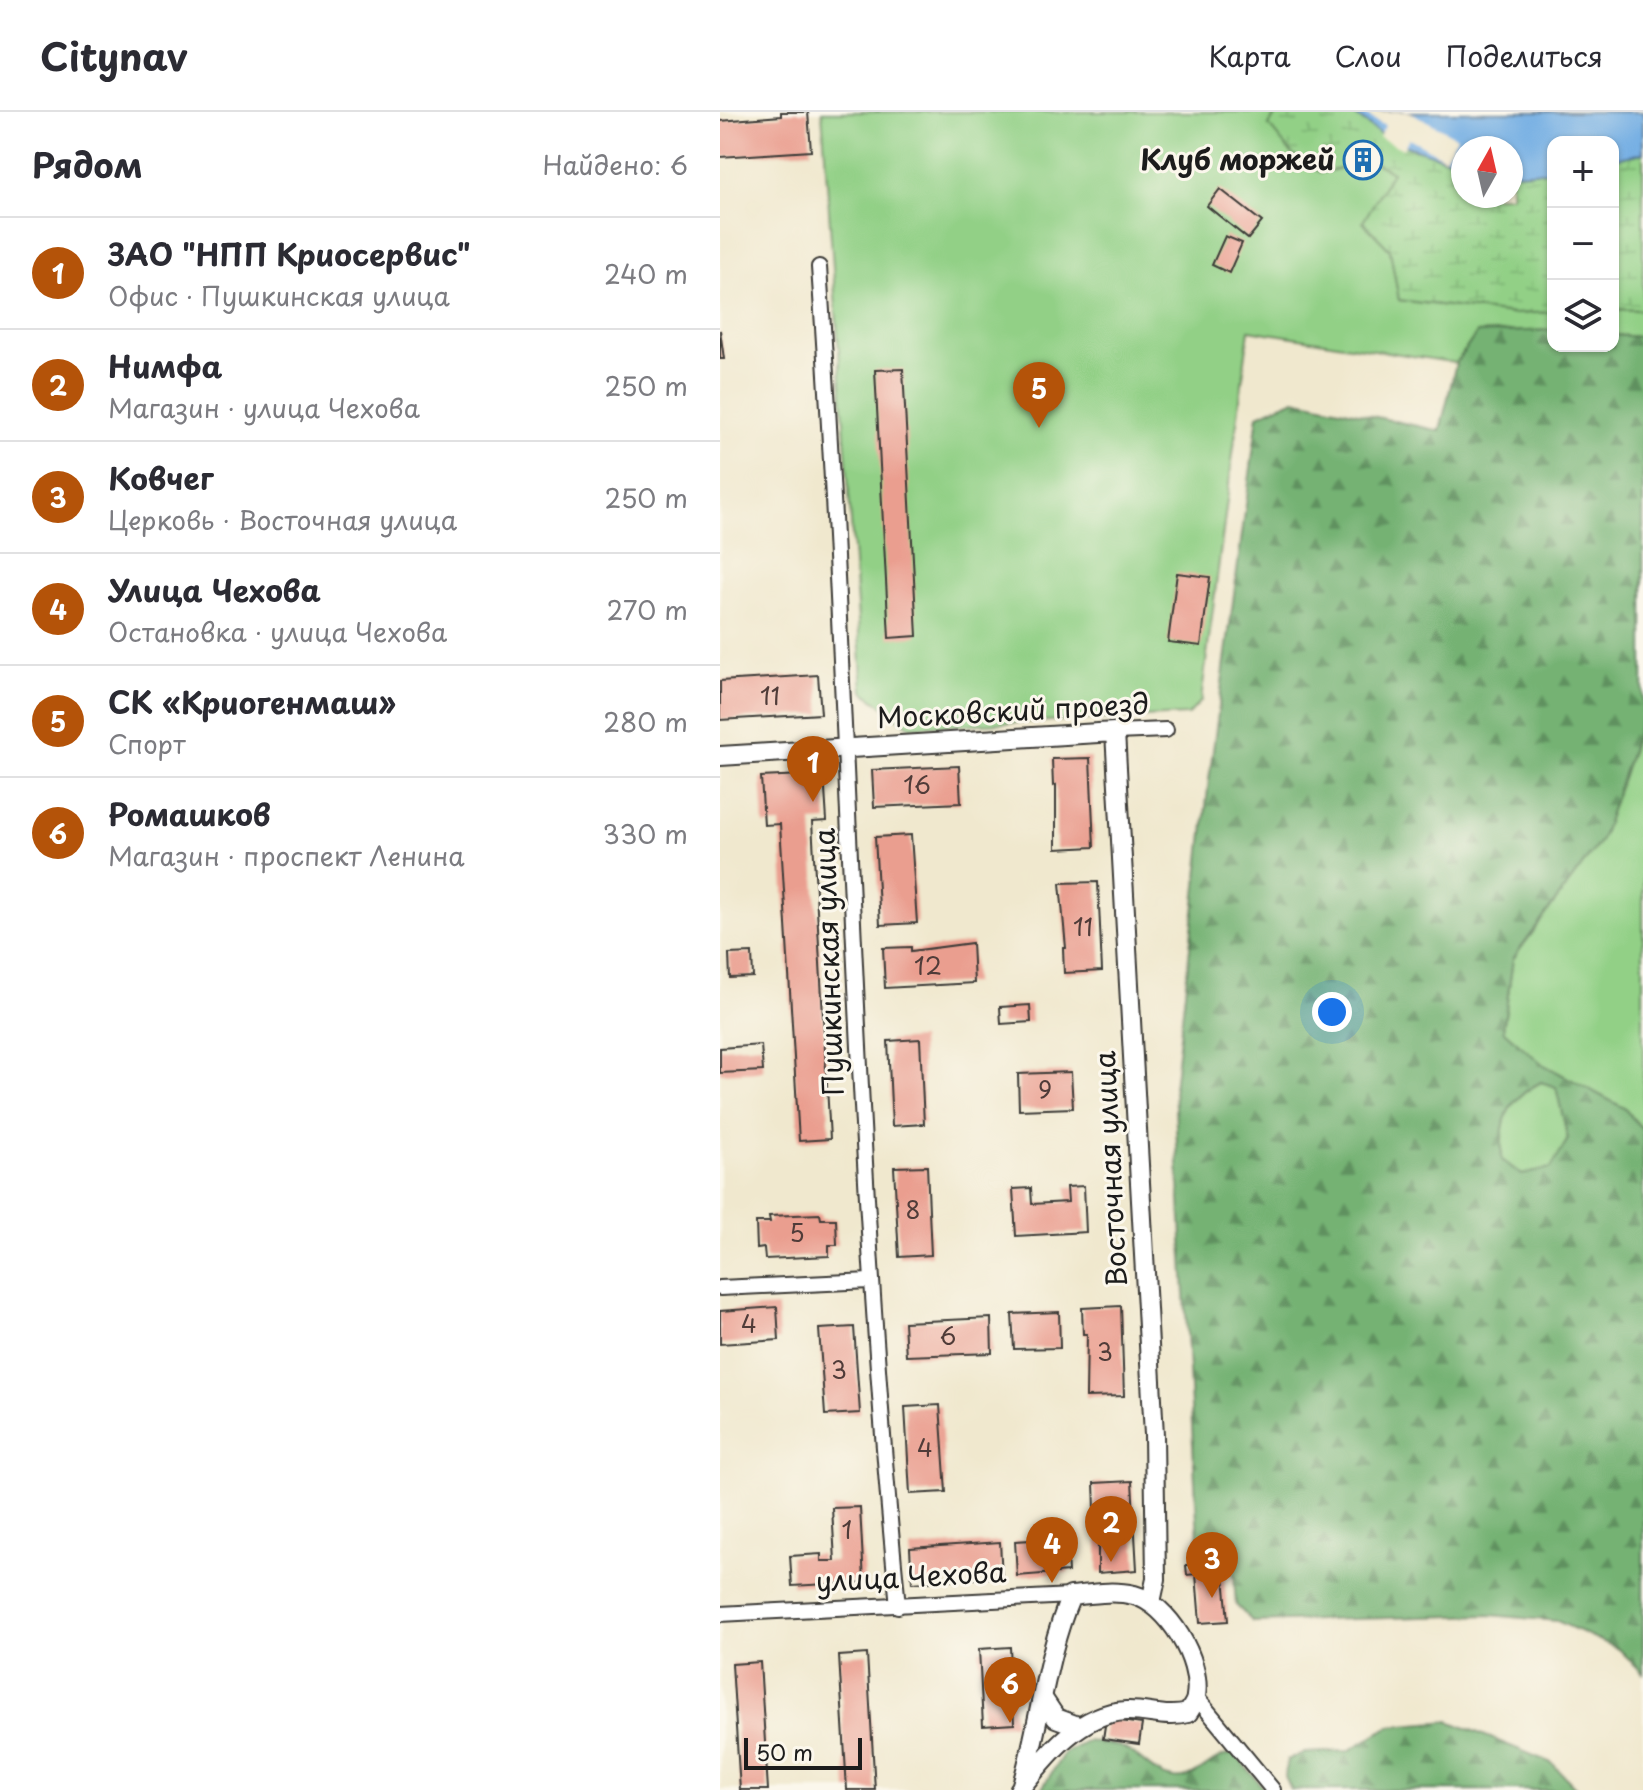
<!DOCTYPE html>
<html lang="ru">
<head>
<meta charset="utf-8">
<style>
	body { margin:0; font-family:"Playpen Sans",sans-serif; background:#f7f7f7; color:#2b2b33 }
	.controls { position:absolute; right:24px; top:24px; display:grid; overflow:hidden; border-radius:16px; box-shadow:0 2px 6px #0004 }
	.controls button { width:72px; height:72px; display:grid; place-items:center; padding:0; border:0; border-bottom:2px solid #e1e1e2; background:#fff; color:#2b2b33; font:40px sans-serif }
	.compass { position:absolute; left:731px; top:24px; width:72px; height:72px; border-radius:50%; background:#fff; box-shadow:0 2px 6px #0004; rotate:8deg }
	.scale { position:absolute; left:24px; bottom:20px; width:118px; box-sizing:border-box; padding-left:8px; border:4px solid #1c1c1c; border-top:0; font-size:22px; line-height:28px; white-space:nowrap; color:#1c1c1c; -webkit-text-stroke:6px #fbf7ec; paint-order:stroke }
	.you { position:absolute; left:612px; top:900px; width:28px; height:28px; margin:-20px; border:6px solid #fff; border-radius:50%; background:#1a73e8; box-shadow:0 0 0 12px #1a73e833 }
	.badge { display:grid; place-items:center; width:52px; height:52px; border-radius:50%; background:#b45309; color:#fff; font-size:26px; font-weight:700 }
	.pin { position:absolute; translate:-50% -66px; filter:drop-shadow(0 2px 4px #0008) }
	.pin::after { content:''; position:absolute; top:42px; width:28px; height:24px; background:inherit; clip-path:polygon(0 0,100% 0,50% 100%) }
	.list { margin:0; padding:0; list-style:none }
	h2 { display:flex; justify-content:space-between; align-items:center; height:104px; margin:0; padding:0 32px; font-size:34px }
	h2 small { font-size:26px; font-weight:400; color:#7c7c81 }
	.list li { display:grid; grid-template-columns:52px 1fr auto; gap:24px; align-items:center; box-sizing:border-box; height:112px; padding:0 32px; border-top:2px solid #e1e1e2 }
	.list b { display:block; font-size:30px; white-space:nowrap }
	.list p { margin:0; font-size:26px; white-space:nowrap; color:#7c7c81 }
	.list em { font-size:26px; font-style:normal; color:#7c7c81 }
	.icon { flex:none; width:44px; height:44px; fill:none; stroke:currentColor; stroke-width:2; stroke-linecap:round; stroke-linejoin:round }
	.map { position:relative; flex:none; width:923px; height:1678px; overflow:hidden }
	header { display:flex; align-items:center; gap:48px; box-sizing:border-box; height:112px; padding:0 40px; background:#fff; border-bottom:2px solid #e1e1e2 }
	header strong { font-size:38px }
	nav { display:flex; gap:44px; margin-inline-start:auto; font-size:28px }
	main { display:flex }
	aside { flex:1; background:#fff }
	.map>svg:first-child { display:block }
</style>
</head>
<body>
<header>
<strong>Citynav</strong>
<nav><a>Карта</a><a>Слои</a><a>Поделиться</a></nav>
</header>
<main>
<aside>
<h2>Рядом<small>Найдено: 6</small></h2>
<ul class="list">
<li><span class="badge">1</span><div><b>ЗАО &quot;НПП Криосервис&quot;</b><p>Офис · Пушкинская улица</p></div><em>240 m</em></li>
<li><span class="badge">2</span><div><b>Нимфа</b><p>Магазин · улица Чехова</p></div><em>250 m</em></li>
<li><span class="badge">3</span><div><b>Ковчег</b><p>Церковь · Восточная улица</p></div><em>250 m</em></li>
<li><span class="badge">4</span><div><b>Улица Чехова</b><p>Остановка · улица Чехова</p></div><em>270 m</em></li>
<li><span class="badge">5</span><div><b>СК «Криогенмаш»</b><p>Спорт</p></div><em>280 m</em></li>
<li><span class="badge">6</span><div><b>Ромашков</b><p>Магазин · проспект Ленина</p></div><em>330 m</em></li>
</ul>
</aside>
<div class="map">
<svg width="923" height="1678" viewBox="0 0 923 1678">
	<defs>
		<pattern id="forest-firs" width="22" height="20" patternUnits="userSpaceOnUse" patternTransform="scale(2)"><rect width="22" height="20" fill="#75b273"/><path d="M5 1l3.5 6h-7zM16 11l3.5 6h-7z" fill="#5f905e"/></pattern>
		<pattern id="wetland-marsh" width="20" height="14" patternUnits="userSpaceOnUse" patternTransform="scale(2)"><rect width="20" height="14" fill="#92d086"/><path d="M1 5h8M5 5V1M11 12h8M15 12V8" fill="none" stroke="#7db273"/></pattern>
	</defs>
	<rect width="100%" height="100%" fill="#fbf7ec"/>
	<filter id="ink" filterUnits="userSpaceOnUse"><feTurbulence type="fractalNoise" baseFrequency=".0125" numOctaves="2"/><feDisplacementMap in="SourceGraphic" scale="16" xChannelSelector="R" yChannelSelector="G"/><feConvolveMatrix kernelMatrix="1 2 1 2 8 2 1 2 1" color-interpolation-filters="sRGB"/></filter>
	<filter id="wash" filterUnits="userSpaceOnUse"><feTurbulence type="fractalNoise" baseFrequency=".006" numOctaves="4" result="noise"/><feDisplacementMap in="SourceGraphic" scale="32" xChannelSelector="R" yChannelSelector="G"/><feGaussianBlur stdDeviation="1.8" result="paint"/><feColorMatrix in="noise" values="0 0 0 0 0 0 0 0 0 0 0 0 0 0 0 0 0 1.4 0 .05"/><feComposite in="paint" operator="in"/></filter>
	<g filter="url(#wash)">
		<rect width="100%" height="100%" fill="#f0e8ce"/>
		<g fill="#92d086" stroke="#577651" stroke-width="2">
			<polygon points="102,0 557,0 549,14 627,55 640,42 673,60 643,110 670,138 679,188 793,202 833,200 833,218 757,221 736,251 529,218 481,589 468,603 190,615 143,579"/>
			<polygon points="893,197 923,198 923,225 893,223"/>
			<polygon points="923,603 923,1018 904,996 822,952 783,919 793,847 881,728"/>
			<path d="M821 970 836 974 848 1027 831 1056 802 1063 782 1048C780 1009 785 989 821 970Z"/>
		</g>
		<g fill="url(#forest-firs)" stroke="#486748" stroke-width="2" fill-rule="evenodd">
			<path d="M833 218V234H893V223L923 225V603L881 728 793 847 783 918 822 952 904 996 923 1018V1561L899 1537 837 1509 769 1503 533 1510 516 1493 511 1429 478 1427 454 976 489 668 538 303 575 287 720 319 736 251 757 221ZM821 970 836 975 848 1027 831 1056 802 1063 782 1048C780 1009 785 989 821 970Z"/>
			<polygon points="729,1609 832,1651 858,1678 571,1678 565,1665 567,1648 584,1641 628,1639 670,1614"/>
			<path d="M368 1629C378 1631 390 1631 399 1634 419 1641 430 1662 453 1666 478 1670 491 1642 515 1642L545 1678H321L344 1641Z"/>
		</g>
		<g fill="url(#wetland-marsh)" stroke="#577651" stroke-width="2">
			<polygon points="557,0 631,0 670,29 743,52 743,84 791,84 791,61 833,59 833,200 793,202 679,188 670,138 643,110 672,60 640,43 627,55 601,61 572,42 549,14"/>
			<polygon points="923,41 923,198 893,197 893,47"/>
		</g>
		<polygon fill="#72ade3" stroke="#476480" stroke-width="2" points="631,0 923,0 923,41 893,47 893,30 833,30 833,59 791,61 791,36 743,36 743,52 670,29"/>
		<polygon fill="#f0e8ce" points="640,0 690,0 737,25 725,46 689,26 683,37 659,25 665,14"/>
		<g id="blocks">
			<g fill="#ea9e8f">
				<polygon points="61,0 88,0 91,39 0,45 0,9 61,4"/>
				<polygon points="643,40 649,44 643,55 636,51"/>
				<polygon points="500,77 542,110 528,127 487,94"/>
				<polygon points="505,124 522,131 509,161 492,153"/>
				<polygon points="0,218 4,247 0,247"/>
				<polygon points="183,257 197,524 169,526 155,258"/>
				<polygon points="457,461 490,465 481,534 448,530"/>
				<polygon points="98,563 101,602 0,608 0,569"/>
				<polygon points="370,646 374,735 336,737 336,673 333,674 332,647"/>
				<polygon points="239,654 241,691 154,695 152,658"/>
				<polygon points="104,662 107,709 92,710 110,1027 79,1029 60,712 44,713 41,665"/>
				<polygon points="191,723 197,811 160,813 155,725"/>
				<polygon points="378,770 382,859 344,861 343,836 346,836 340,771"/>
				<polygon points="252,831 254,871 165,876 163,836 191,835 191,839"/>
				<polygon points="32,841 33,865 10,866 9,842"/>
				<polygon points="310,893 311,910 281,912 280,895"/>
				<polygon points="200,927 204,1012 172,1014 168,929"/>
				<polygon points="41,933 43,959 0,961 0,936"/>
				<polygon points="351,960 353,996 299,998 298,962"/>
				<polygon points="207,1054 211,1143 179,1145 174,1055"/>
				<polygon points="364,1074 366,1120 296,1124 293,1077 311,1076 312,1092 348,1090 347,1075"/>
				<polygon points="100,1102 101,1107 116,1107 117,1133 109,1133 109,1144 45,1147 44,1136 37,1137 36,1110 50,1110 49,1104"/>
				<polygon points="401,1194 404,1284 366,1285 367,1222 363,1222 362,1196"/>
				<polygon points="57,1195 59,1228 0,1232 0,1199"/>
				<polygon points="339,1200 340,1236 294,1237 292,1202"/>
				<polygon points="271,1206 272,1241 186,1244 184,1210"/>
				<polygon points="134,1215 140,1301 105,1303 99,1217"/>
				<polygon points="220,1293 226,1380 190,1382 185,1295"/>
				<polygon points="412,1369 417,1458 378,1461 378,1397 375,1397 374,1371"/>
				<polygon points="140,1395 144,1470 72,1474 70,1444 101,1442 101,1449 115,1449 112,1396"/>
				<polygon points="346,1426 348,1460 297,1464 295,1429"/>
				<polygon points="280,1430 282,1465 192,1471 190,1436"/>
				<polygon points="502,1442 508,1509 480,1511 476,1462 467,1463 466,1453 475,1453 474,1444"/>
				<polygon points="290,1535 294,1612 263,1614 259,1537"/>
				<polygon points="147,1542 155,1678 127,1678 119,1544"/>
				<polygon points="40,1550 48,1678 20,1678 12,1552"/>
				<polygon points="386,1607 422,1612 419,1632 383,1627"/>
			</g>
		</g>
	</g>
	<g filter="url(#ink)">
		<use href="#blocks" fill-opacity="0" stroke="#3c3b37" stroke-width="2"/>
		<g fill="none" stroke-linecap="round" stroke-linejoin="round">
			<g stroke="#3c3b37" stroke-width="18">
				<g id="minor">
					<path d="M99 155C130 601 134 1049 178 1494"/>
					<polyline points="395,620 446,618"/>
					<polyline points="0,1176 150,1169"/>
					<polyline points="0,1502 351,1484"/>
					<polyline points="477,1586 553,1678"/>
				</g>
			</g>
			<g stroke="#3c3b37" stroke-width="22">
				<g id="tertiary">
					<polyline points="0,644 395,620 434,1323 436,1467 431,1490"/>
					<polyline points="324,1588 336,1606 358,1614"/>
					<path d="M299 1678C326 1644 359 1601 406 1599 428 1598 446 1607 468 1601 471 1596 476 1590 476 1584 482 1549 448 1492 414 1483 393 1478 371 1482 351 1484 325 1545 320 1613 301 1676"/>
				</g>
			</g>
			<use href="#minor" stroke="#fff" stroke-width="14"/>
			<use href="#tertiary" stroke="#fff" stroke-width="18"/>
		</g>
	</g>
	<defs>
		<g id="building-ring" transform="scale(2)"><circle r="9.5" fill="#fbf7ec" stroke="#1f6fb2" stroke-width="1.5"/><path d="M-4-6H4V6H1V3H-1V6H-4ZM-2.5-4.3h1.7v1.8h-1.7ZM.8-4.3h1.7v1.8H.8ZM-2.5-1h1.7V.8h-1.7ZM.8-1h1.7V.8H.8Z" fill="#1f6fb2"/></g>
	</defs>
	<g fill-rule="evenodd">
		<use href="#building-ring" x="643" y="48"/>
	</g>
	<g text-anchor="middle" stroke-width="6" stroke-linejoin="round" paint-order="stroke">
		<g font-size="24" fill="#503c39">
			<text x="50" y="593">11</text>
			<text x="197" y="682">16</text>
			<text x="363" y="824">11</text>
			<text x="208" y="863">12</text>
			<text x="325" y="987">9</text>
			<text x="193" y="1107">8</text>
			<text x="77" y="1130">5</text>
			<text x="29" y="1221">4</text>
			<text x="228" y="1233">6</text>
			<text x="385" y="1249">3</text>
			<text x="119" y="1267">3</text>
			<text x="205" y="1345">4</text>
			<text x="127" y="1427">1</text>
		</g>
		<g font-size="28" font-weight="bold" fill="#1c1c1c" stroke="#fbf7ec" text-anchor="end">
			<text x="615" y="58">Клуб моржей</text>
		</g>
		<g font-size="28" fill="#1c1c1c" stroke="#fbf7ec">
			<text transform="translate(293 599) rotate(-3)" y="10">Московский проезд</text>
			<text transform="translate(109 850) rotate(-92)" y="10">Пушкинская улица</text>
			<text transform="translate(391 1057) rotate(-93)" y="10">Восточная улица</text>
			<text transform="translate(191 1465) rotate(-3)" y="10">улица Чехова</text>
		</g>
	</g>
</svg>
<div class="controls">
<button>+</button>
<button>−</button>
<button><svg class="icon" aria-label="layers" viewBox="0 0 24 24"><path d="M12 4l9 5-9 5-9-5zM3 14l9 5 9-5"/></svg></button>
</div>
<svg class="compass" viewBox="-18 -18 36 36"><path d="M0-13l5 13h-10z" fill="#e53935"/><path d="M0 13l5-13h-10z" fill="#7c7c81"/></svg>
<div class="scale">50 m</div>
<div class="you"></div>
<div class="pin badge" style="left:93px;top:690px">1</div>
<div class="pin badge" style="left:391px;top:1450px">2</div>
<div class="pin badge" style="left:492px;top:1486px">3</div>
<div class="pin badge" style="left:332px;top:1471px">4</div>
<div class="pin badge" style="left:319px;top:316px">5</div>
<div class="pin badge" style="left:290px;top:1611px">6</div>
</div>
</main>
</body>
</html>
